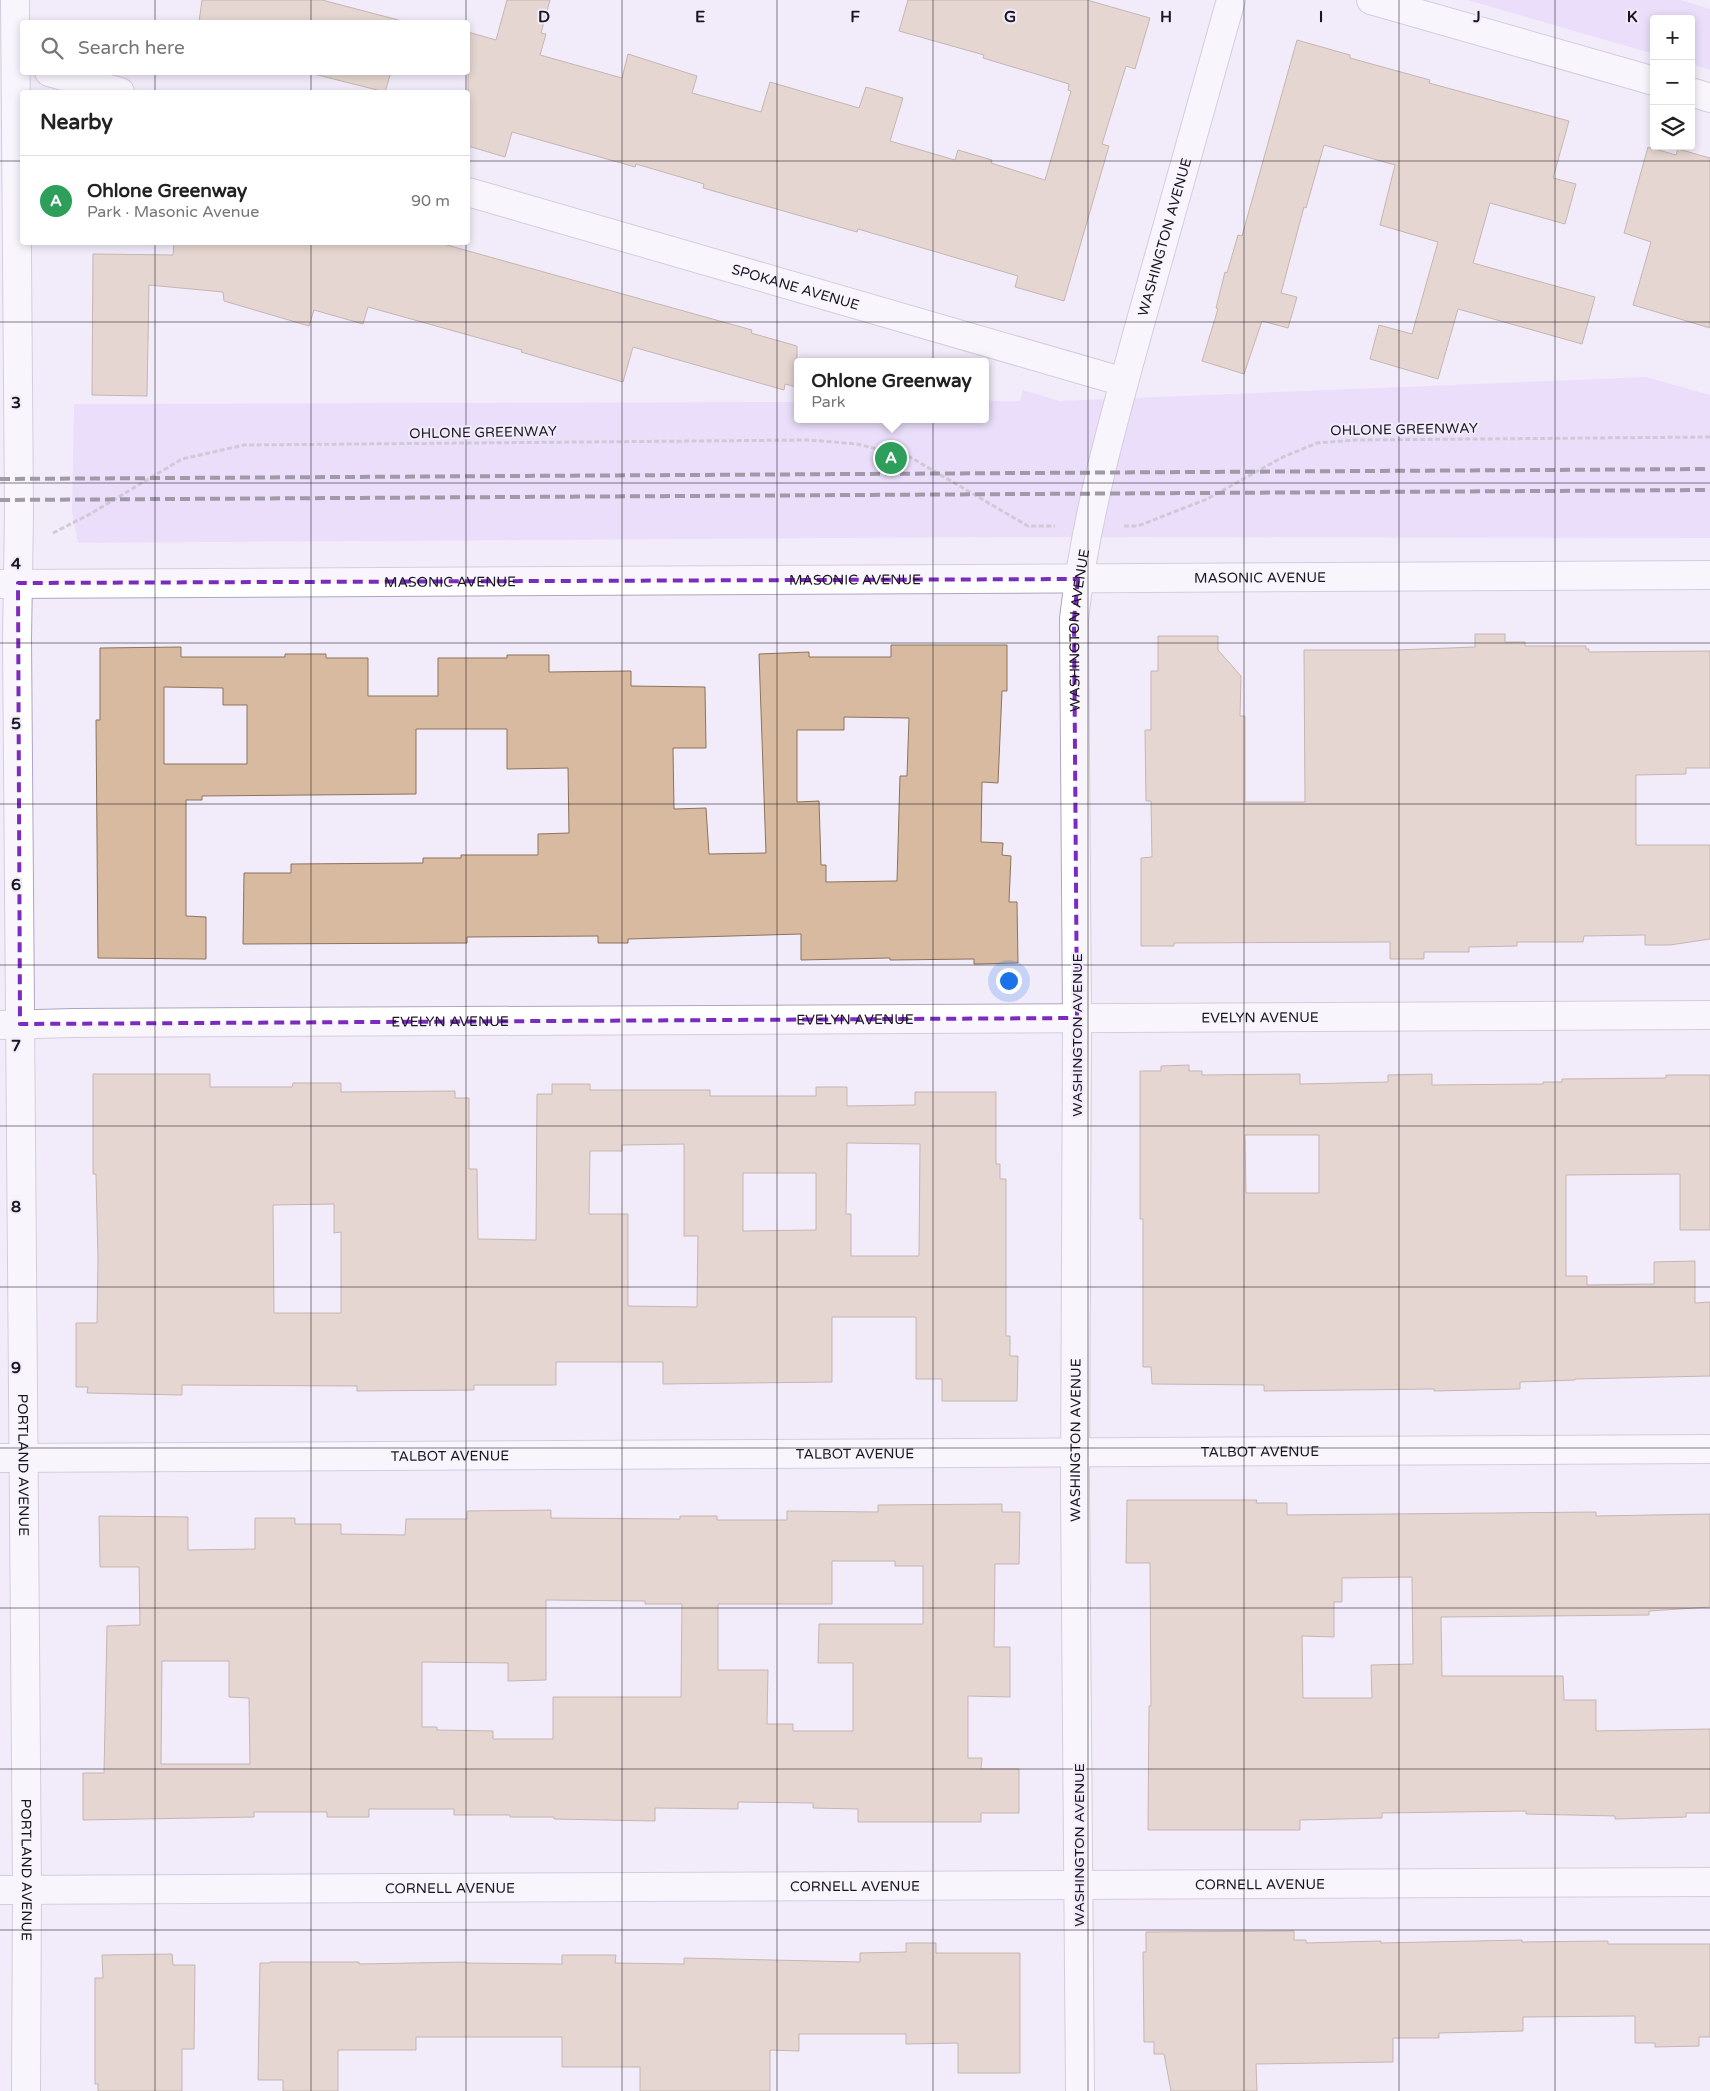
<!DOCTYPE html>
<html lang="en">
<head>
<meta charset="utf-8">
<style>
	body { margin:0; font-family:"Varela Round",sans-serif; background:#f2f2f2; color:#222 }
	.controls { position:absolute; right:15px; top:15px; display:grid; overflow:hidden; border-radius:5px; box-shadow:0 2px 8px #0003 }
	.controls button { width:45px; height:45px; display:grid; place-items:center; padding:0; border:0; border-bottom:1px solid #e0e0e0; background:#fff; color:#222; font:25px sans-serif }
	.you { position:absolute; left:1008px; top:980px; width:18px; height:18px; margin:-12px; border:4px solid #fff; border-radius:50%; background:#1a73e8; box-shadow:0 0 0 8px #1a73e833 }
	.badge { display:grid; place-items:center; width:32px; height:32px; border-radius:50%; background:#b45309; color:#fff; font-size:16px; font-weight:700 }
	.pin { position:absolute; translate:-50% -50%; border:2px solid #fff; box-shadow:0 1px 5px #0006 }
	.popup { position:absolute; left:794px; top:358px; width:195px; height:65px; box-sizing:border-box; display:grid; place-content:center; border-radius:5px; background:#fff; filter:drop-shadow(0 1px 4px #0005); font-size:16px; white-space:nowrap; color:#767676 }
	.popup b { font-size:19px; color:#222 }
	.popup::after { content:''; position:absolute; left:50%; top:100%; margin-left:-10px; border:10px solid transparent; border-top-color:#fff }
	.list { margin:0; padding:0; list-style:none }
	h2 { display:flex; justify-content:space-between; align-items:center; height:65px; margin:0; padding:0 20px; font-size:21px }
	h2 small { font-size:16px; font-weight:400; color:#767676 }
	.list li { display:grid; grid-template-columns:32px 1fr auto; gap:15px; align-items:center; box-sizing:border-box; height:90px; padding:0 20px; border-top:1px solid #e0e0e0 }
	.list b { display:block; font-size:19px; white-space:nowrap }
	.list p { margin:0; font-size:16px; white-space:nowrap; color:#767676 }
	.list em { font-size:16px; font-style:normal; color:#767676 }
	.icon { flex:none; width:28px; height:28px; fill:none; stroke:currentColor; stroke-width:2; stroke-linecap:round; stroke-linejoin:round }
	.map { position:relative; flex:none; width:1710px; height:2091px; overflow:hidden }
	.search { position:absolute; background:#fff; box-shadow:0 2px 8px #0003; left:20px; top:20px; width:450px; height:55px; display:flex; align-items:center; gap:12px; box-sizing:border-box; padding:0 18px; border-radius:5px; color:#767676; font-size:19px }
	.panel { position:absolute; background:#fff; box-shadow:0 2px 8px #0003; left:20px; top:90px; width:450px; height:155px; border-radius:5px }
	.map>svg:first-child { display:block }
</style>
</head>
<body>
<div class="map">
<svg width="1710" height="2091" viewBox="0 0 1710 2091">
	<rect width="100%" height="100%" fill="#f2ecfa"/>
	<g fill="#e1cdfb">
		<polygon points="1467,0 1680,0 1710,9 1710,70 1691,64 1691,19 1654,19 1654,54"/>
		<polygon points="1646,377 1710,395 1710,538 1008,537 78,543 72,512 74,404 797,402 797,419 985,419 985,401 1020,401 1023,390 1059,401"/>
	</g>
	<g fill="#d7baa0" stroke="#8d735b" fill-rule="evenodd">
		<polygon points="202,0 322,0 406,22 199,22"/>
		<polygon points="507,0 550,0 541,33 546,34 540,55 622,78 628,54 697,76 692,93 761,112 770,82 859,108 866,87 903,98 890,141 955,160 958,150 992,160 991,163 1045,180 1071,91 1068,90 1069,84 983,58 984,55 899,31 908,0 1087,0 1150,18 1135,69 1126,66 1102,144 1109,146 1064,301 1015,287 1018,276 858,229 857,232 703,188 704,184 636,164 635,167 512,132 505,157 468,146 468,32 496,40"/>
		<polygon points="1297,40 1350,55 1350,58 1430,80 1429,83 1569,121 1553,178 1576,184 1565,224 1490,203 1473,263 1595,297 1582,344 1458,309 1438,379 1370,359 1379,325 1412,334 1438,242 1380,225 1395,165 1324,145 1306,208 1304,207 1281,293 1297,297 1288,328 1262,321 1244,374 1202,361 1218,309 1216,308 1225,272 1227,273 1238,235 1242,236"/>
		<polygon points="306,72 391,72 385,92"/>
		<polygon points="1648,147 1676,155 1678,149 1710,158 1710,328 1633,305 1651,242 1624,233"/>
		<polygon points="174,242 436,242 752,330 751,333 797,346 797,387 785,384 784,390 633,347 623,382 521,352 522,350 368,307 363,324 314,310 309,326 224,301 223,292 149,285 147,396 92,395 93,254 173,255"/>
		<polygon points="1475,634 1505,634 1505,642 1525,642 1525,646 1586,646 1586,649 1589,649 1589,652 1710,651 1710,768 1686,768 1686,774 1636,775 1636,845 1710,845 1710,939 1670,945 1645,945 1645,935 1584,936 1583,942 1517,942 1517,946 1469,947 1469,952 1424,952 1424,959 1390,959 1390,942 1174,943 1174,946 1141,946 1141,858 1152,857 1151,801 1146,801 1145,730 1151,730 1151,671 1158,671 1158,636 1218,636 1218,650 1241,676 1240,716 1245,716 1245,802 1305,802 1304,650 1396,650 1475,647"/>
		<path d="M891 645H1007V691H1002L998 783 982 782 981 842 1003 843 1002 855 1011 856 1009 902H1017L1018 963 974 964V959L890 960V958L801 960V934L628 939V943H598V936L467 937V943L243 944 244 873H291V864L423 863V858H461V855H538V834L569 833 568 768 507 769V729H416V794L202 796V800H186V916L206 917V959L98 958 96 720H100V648L181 647V657H285V654H326V658H368V696H438V658H507V655H549V672L631 671V686L705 687 706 748H673L674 809 706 808 709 854 766 853 759 654 809 652V657H891ZM164 687 223 688V705H247V764H164ZM844 717 909 718 907 776H900L897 881 826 882V865H821L819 801 797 802V730H844Z"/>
		<path d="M1189 1065V1071H1202V1075L1300 1074V1084L1388 1082V1075L1432 1074V1085L1543 1084V1082H1562V1079L1666 1078V1075H1710V1230H1680V1174L1566 1175V1276H1587V1285L1654 1284V1262L1695 1261V1303L1710 1302V1376L1575 1379V1380L1520 1382V1389L1434 1391V1389L1264 1391V1385L1152 1384 1151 1367H1143V1219H1140V1071H1161V1066ZM1245 1135H1319V1193H1246Z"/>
		<path d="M93 1074H210V1087H292L293 1083H341V1092L455 1091V1098H469V1169H477L478 1239 536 1240 537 1094H552V1084H590V1090H710V1096H816V1087H847V1106L915 1105V1092H996V1164H1000V1179H1006V1336H1010V1356H1018L1017 1401H942V1379H916V1317H832V1382L663 1384V1362H556V1385H474V1390L357 1391V1386L182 1385V1395L87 1393 88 1387H76V1323H97L98 1259 96 1174H93ZM847 1143 920 1144 919 1256H851V1214H846ZM684 1144V1236H698L697 1307 628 1306V1214H589L590 1151H622V1145ZM743 1173H816V1230L743 1231ZM334 1204V1233L341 1232V1313H274L273 1205Z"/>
		<path d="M1127 1500H1257L1256 1503H1287V1515L1596 1512V1516L1710 1514V1607L1649 1611V1615L1441 1617 1442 1676H1563L1564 1700H1596V1731L1710 1729V1813H1686V1817L1615 1819V1816L1526 1814V1811L1382 1813V1818L1300 1820V1830H1148L1149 1706H1151L1150 1563H1126ZM1412 1577 1413 1664 1371 1665 1372 1698H1303L1302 1636 1334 1637V1602H1342V1578Z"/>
		<path d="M1002 1504V1512H1020L1019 1564H995L994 1647H1010V1697L968 1696V1758H982L981 1769H1019V1813H981V1822H858V1809L813 1808V1803L738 1802V1809L655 1808V1821L554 1819V1817H510V1815H454V1809H369V1817H327V1812H254V1817L83 1820V1773H104L107 1626 140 1625 139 1567H100L99 1516 188 1517V1550L255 1549V1518H295V1524H341V1534L405 1535 406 1519H467V1511L551 1510V1518L680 1519V1516H717V1520H787V1511L878 1512V1505ZM832 1561H895V1566H923V1624H819L818 1663H853V1731H793V1724H767L768 1670H718V1604H832ZM546 1600 645 1601V1604H682L681 1697H553V1739H493V1731L437 1730V1727H422V1662L508 1663V1681L546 1680ZM162 1661H229V1697L249 1698 250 1764H161Z"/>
		<polygon points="1294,1931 1294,1940 1306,1940 1306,1943 1381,1941 1381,1943 1522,1940 1522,1942 1608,1941 1608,1944 1710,1944 1710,2037 1699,2037 1699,2046 1655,2047 1655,2043 1635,2043 1635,2016 1523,2017 1523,2031 1439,2033 1439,2038 1393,2038 1393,2062 1256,2064 1257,2091 1171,2091 1164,2054 1154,2054 1154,2042 1144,2042 1143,1952 1146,1952 1146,1932"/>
		<polygon points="906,1943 936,1943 936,1953 1020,1953 1020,2073 958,2073 958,2043 906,2044 906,2034 799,2034 799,2051 770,2050 770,2091 640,2091 640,2067 562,2067 562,2037 416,2037 416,2050 338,2050 338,2091 283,2091 283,2080 258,2080 260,1963 270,1963 270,1962 359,1962 359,1964 466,1962 466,1963 562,1964 562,1955 616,1955 615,1963 684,1964 684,1958 860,1962 860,1953 906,1952"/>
		<polygon points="172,1954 173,1965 195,1965 194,2049 182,2049 182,2091 98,2091 98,2084 95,2084 95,1978 103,1978 102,1955"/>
	</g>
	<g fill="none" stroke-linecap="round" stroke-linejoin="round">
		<g stroke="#b1a3c3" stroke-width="30">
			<g id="minor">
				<path id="s1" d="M15 0 19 513 17 639 27 1889 26 2091"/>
				<polyline points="1371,0 1654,81"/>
				<polyline points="49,72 120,92"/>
				<polyline points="1691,92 1710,98"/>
				<path id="s2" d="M468 192 1124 382"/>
				<path id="s3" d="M1 584 1710 575"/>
				<path id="s4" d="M0 1025 74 1023 1710 1015"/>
				<path id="s5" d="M0 1458 1710 1449"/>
				<path id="s6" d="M0 1890 1710 1882"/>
				<path id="s7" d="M1080 2091 1075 1489 1077 1018 1074 619C1085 519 1113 422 1140 324 1170 216 1201 108 1231 0"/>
			</g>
		</g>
		<g stroke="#a49fac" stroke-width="3" stroke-dasharray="5 2.5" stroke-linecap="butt">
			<polyline points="1124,526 1138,526 1207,499 1283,457 1317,443 1356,440 1710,437"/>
			<polyline points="53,533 90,514 182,459 244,445 809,440 857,444 910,457 1028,526 1055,526"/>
		</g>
		<use href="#minor" stroke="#fff" stroke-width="28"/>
		<g stroke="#3a3541" stroke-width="4" stroke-dasharray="10 5" stroke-linecap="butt">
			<polyline points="0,479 1710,469"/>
			<polyline points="0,500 1710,490"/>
		</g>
	</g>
	<path d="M0 0H1710V2091H0ZM1078 579 1074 619 1077 1018 20 1024 18 583Z" fill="#f2ecfa" fill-opacity=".55" fill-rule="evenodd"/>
	<path fill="none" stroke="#7b2cbf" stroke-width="4" stroke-dasharray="10 6" stroke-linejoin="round" d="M1078 579 1074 619 1077 1018 20 1024 18 583Z"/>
	<path fill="none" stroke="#1a1521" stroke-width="1" stroke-opacity="0.55" d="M155 0V22M311 0V22M466 0V22M622 0V2091M777 0V2091M933 0V2091M1088 0V2091M1244 0V2091M1399 0V2091M1555 0V2091M155 72V92M311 72V92M466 72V92M0 161H22M468 161H1710M155 242V2091M311 242V2091M466 242V2091M0 322H1710M0 483H1710M0 643H1710M0 804H1710M0 965H1710M0 1126H1710M0 1287H1710M0 1448H1710M0 1608H1710M0 1769H1710M0 1930H1710"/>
	<g text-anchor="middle" stroke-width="4" stroke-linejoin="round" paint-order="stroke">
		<g font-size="14" fill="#1a1521" stroke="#f2ecfa">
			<text dy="5" stroke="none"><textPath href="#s7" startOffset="1865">WASHINGTON AVENUE</textPath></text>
			<text dy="5" stroke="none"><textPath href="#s2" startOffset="341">SPOKANE AVENUE</textPath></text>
			<text transform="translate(1404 429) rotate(-1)" y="5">OHLONE GREENWAY</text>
			<text transform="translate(483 432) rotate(-1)" y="5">OHLONE GREENWAY</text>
			<text dy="5" stroke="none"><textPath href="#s3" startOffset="1259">MASONIC AVENUE</textPath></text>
			<text dy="5" stroke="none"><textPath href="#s3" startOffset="854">MASONIC AVENUE</textPath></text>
			<text dy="5" stroke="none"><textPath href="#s3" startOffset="449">MASONIC AVENUE</textPath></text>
			<text dy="5" stroke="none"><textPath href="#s7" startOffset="1461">WASHINGTON AVENUE</textPath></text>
			<text dy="5" stroke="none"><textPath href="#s4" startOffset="1260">EVELYN AVENUE</textPath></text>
			<text dy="5" stroke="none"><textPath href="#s4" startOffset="855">EVELYN AVENUE</textPath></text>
			<text dy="5" stroke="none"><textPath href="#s4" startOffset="450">EVELYN AVENUE</textPath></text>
			<text transform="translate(1077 1035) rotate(-90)" y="5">WASHINGTON AVENUE</text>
			<text dy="5" stroke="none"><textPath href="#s7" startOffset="651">WASHINGTON AVENUE</textPath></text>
			<text dy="5" stroke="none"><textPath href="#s5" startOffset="1260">TALBOT AVENUE</textPath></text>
			<text dy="5" stroke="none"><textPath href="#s5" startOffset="855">TALBOT AVENUE</textPath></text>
			<text dy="5" stroke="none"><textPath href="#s5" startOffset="450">TALBOT AVENUE</textPath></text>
			<text dy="5" stroke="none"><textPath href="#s1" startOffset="1465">PORTLAND AVENUE</textPath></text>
			<text transform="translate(1079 1845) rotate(-90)" y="5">WASHINGTON AVENUE</text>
			<text dy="5" stroke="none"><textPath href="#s1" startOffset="1870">PORTLAND AVENUE</textPath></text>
			<text dy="5" stroke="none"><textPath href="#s6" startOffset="1260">CORNELL AVENUE</textPath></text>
			<text dy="5" stroke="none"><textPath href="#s6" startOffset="855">CORNELL AVENUE</textPath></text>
			<text dy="5" stroke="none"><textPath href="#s6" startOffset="450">CORNELL AVENUE</textPath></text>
		</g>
	</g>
	<g font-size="16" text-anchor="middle" font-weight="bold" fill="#1a1521" stroke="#f2ecfa" stroke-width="4" stroke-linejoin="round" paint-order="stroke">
		<text x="544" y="22">D</text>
		<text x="700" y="22">E</text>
		<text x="855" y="22">F</text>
		<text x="1010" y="22">G</text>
		<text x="1166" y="22">H</text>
		<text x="1321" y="22">I</text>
		<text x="1477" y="22">J</text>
		<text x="1632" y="22">K</text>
		<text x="16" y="408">3</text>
		<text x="16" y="569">4</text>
		<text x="16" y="729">5</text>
		<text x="16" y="890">6</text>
		<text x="16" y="1051">7</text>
		<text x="16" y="1212">8</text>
		<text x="16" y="1373">9</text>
	</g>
</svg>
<div class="controls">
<button>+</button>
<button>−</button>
<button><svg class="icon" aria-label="layers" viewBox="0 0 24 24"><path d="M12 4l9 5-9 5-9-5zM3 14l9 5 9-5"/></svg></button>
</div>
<div class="you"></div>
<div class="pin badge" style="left:891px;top:458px;background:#2e9e5b">A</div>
<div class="popup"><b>Ohlone Greenway</b>Park</div>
<div class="search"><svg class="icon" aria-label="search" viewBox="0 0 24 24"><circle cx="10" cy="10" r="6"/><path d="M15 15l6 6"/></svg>Search here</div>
<section class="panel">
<h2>Nearby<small></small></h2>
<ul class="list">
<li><span class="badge" style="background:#2e9e5b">A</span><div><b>Ohlone Greenway</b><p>Park · Masonic Avenue</p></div><em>90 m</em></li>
</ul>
</section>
</div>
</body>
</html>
